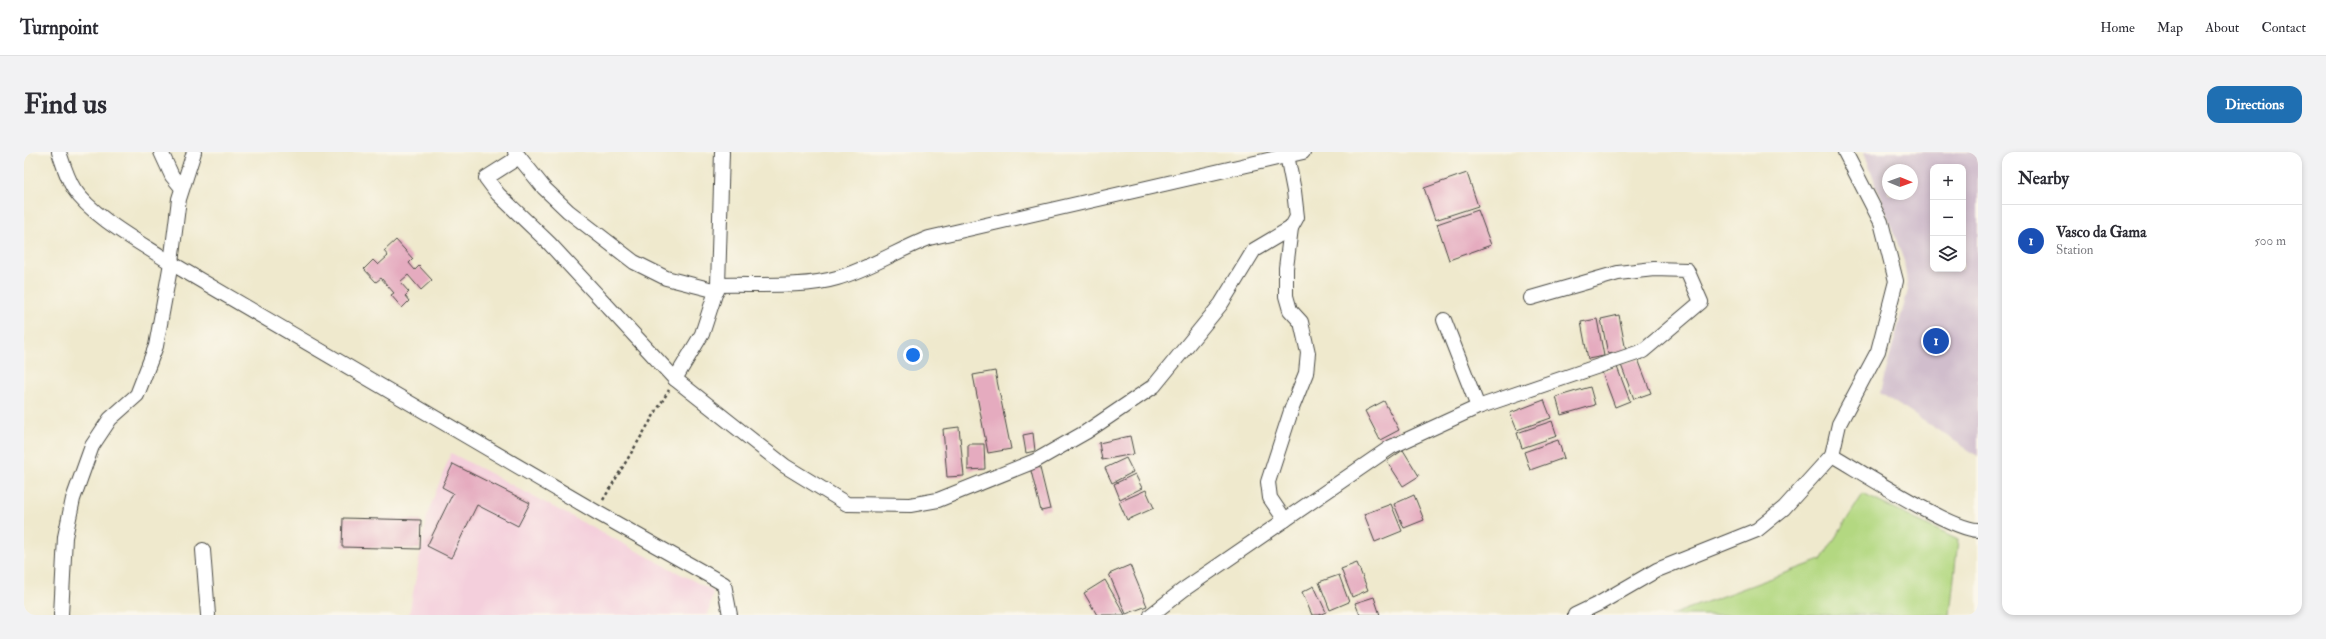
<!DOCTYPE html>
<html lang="en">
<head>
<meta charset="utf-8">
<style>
	body { margin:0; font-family:"IM FELL Double Pica",serif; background:#f2f2f3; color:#2b2b33 }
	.controls { position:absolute; right:12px; top:12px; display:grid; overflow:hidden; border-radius:8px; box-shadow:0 2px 6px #0003 }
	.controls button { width:36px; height:36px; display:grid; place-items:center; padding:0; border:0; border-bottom:1px solid #e1e1e2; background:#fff; color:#2b2b33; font:20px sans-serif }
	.compass { position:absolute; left:1858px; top:12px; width:36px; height:36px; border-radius:50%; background:#fff; box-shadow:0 2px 6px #0003; rotate:91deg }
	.you { position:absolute; left:889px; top:203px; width:14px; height:14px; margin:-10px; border:3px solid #fff; border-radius:50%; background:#1a73e8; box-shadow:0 0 0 6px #1a73e833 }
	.badge { display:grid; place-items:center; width:26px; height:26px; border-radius:50%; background:#1f6fb2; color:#fff; font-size:13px; font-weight:700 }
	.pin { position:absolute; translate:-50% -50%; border:2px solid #fff; box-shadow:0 1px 4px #0006 }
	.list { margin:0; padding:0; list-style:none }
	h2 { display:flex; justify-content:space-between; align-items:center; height:52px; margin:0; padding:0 16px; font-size:17px }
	h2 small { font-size:13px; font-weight:400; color:#7c7c81 }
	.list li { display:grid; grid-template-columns:26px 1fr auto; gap:12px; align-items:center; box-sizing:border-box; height:72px; padding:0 16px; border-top:1px solid #e1e1e2 }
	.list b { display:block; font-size:15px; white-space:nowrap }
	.list p { margin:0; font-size:13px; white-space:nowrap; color:#7c7c81 }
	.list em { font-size:13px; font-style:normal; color:#7c7c81 }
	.icon { flex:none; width:22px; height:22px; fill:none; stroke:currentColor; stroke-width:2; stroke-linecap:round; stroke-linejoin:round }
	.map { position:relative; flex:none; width:1954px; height:463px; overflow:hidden; border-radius:12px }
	header { display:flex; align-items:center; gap:24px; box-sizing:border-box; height:56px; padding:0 20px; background:#fff; border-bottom:1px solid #e1e1e2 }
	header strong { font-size:19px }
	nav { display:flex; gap:22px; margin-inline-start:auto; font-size:14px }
	.intro { display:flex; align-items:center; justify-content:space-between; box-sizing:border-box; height:96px; padding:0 24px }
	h1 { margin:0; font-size:28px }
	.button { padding:10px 18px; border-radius:12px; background:#1f6fb2; color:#fff; font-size:14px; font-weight:700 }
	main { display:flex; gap:24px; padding:0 24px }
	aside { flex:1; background:#fff; border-radius:12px; box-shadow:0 2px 6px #0003 }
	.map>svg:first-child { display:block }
</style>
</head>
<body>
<header>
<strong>Turnpoint</strong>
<nav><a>Home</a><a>Map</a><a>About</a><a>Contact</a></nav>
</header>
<div class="intro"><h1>Find us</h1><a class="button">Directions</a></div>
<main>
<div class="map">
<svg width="1954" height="463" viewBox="0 0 1954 463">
	<rect width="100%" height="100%" fill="#fbf7ec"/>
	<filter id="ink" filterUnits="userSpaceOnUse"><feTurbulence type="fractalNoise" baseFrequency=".025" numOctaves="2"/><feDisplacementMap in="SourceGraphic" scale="8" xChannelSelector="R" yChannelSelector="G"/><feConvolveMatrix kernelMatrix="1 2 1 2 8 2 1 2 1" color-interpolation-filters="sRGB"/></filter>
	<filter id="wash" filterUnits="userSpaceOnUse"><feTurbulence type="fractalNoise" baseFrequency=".012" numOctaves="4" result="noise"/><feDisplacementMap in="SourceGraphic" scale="16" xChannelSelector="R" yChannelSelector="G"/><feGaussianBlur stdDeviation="0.9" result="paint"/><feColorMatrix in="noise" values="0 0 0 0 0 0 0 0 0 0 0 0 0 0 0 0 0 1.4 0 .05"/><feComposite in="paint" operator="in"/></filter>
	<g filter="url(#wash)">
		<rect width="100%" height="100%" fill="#efe9cd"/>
		<polygon fill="#f4cfdc" points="427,301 689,439 684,463 385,463 404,360"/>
		<path fill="#d0bdcc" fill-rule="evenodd" d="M1840 0H1954V304L1856 241 1884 138 1880 109ZM1909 15H1939V117H1909ZM1864 18H1888V42H1864Z"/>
		<polygon fill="#b3d881" stroke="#6f8256" points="1839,342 1934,388 1926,463 1647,463 1797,408"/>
		<g id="blocks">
			<g fill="#e5abbf">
				<polygon points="1443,21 1454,54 1411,68 1400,36"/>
				<polygon points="1454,58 1467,93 1425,108 1413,72"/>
				<polygon points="372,88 389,107 385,111 391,118 395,114 408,128 397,138 384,123 376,130 385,140 381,144 385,149 378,156 367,143 370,141 357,126 352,130 340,117 349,108 354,113 364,104 360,99"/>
				<polygon points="1595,163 1602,199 1584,202 1577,167"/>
				<polygon points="1573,167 1580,204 1564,207 1557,170"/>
				<polygon points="1614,207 1627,241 1610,247 1597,213"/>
				<polygon points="1593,215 1606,249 1591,255 1578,220"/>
				<polygon points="971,219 987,297 964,301 949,223"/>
				<polygon points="1566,235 1571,253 1537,263 1532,245"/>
				<polygon points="1520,248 1527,266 1493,278 1486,261"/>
				<polygon points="1360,249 1375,278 1356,288 1341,259"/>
				<polygon points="1528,269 1533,284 1498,296 1493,281"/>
				<polygon points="935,275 940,324 923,325 919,277"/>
				<polygon points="1009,281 1011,299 1002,301 999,283"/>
				<polygon points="1106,284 1110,302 1078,308 1075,291"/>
				<polygon points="1534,288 1540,306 1506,318 1500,300"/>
				<polygon points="944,292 960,292 961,317 944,318"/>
				<polygon points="1379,298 1395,324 1379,334 1363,309"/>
				<polygon points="1102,306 1109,320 1088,331 1081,316"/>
				<polygon points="429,312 506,351 494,374 453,353 427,406 403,394 429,341 418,335"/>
				<polygon points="1015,312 1026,357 1017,359 1006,315"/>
				<polygon points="1111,322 1118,336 1096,347 1090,332"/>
				<polygon points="1122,338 1130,356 1103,368 1095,350"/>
				<polygon points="1390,343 1400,368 1380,376 1370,352"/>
				<polygon points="1367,352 1378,379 1351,390 1340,362"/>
				<polygon points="319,366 397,368 396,397 318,395"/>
				<polygon points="1333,411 1344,438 1328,445 1317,417"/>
				<polygon points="1106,413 1123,454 1102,462 1085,422"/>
				<polygon points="1315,423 1325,450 1306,458 1295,430"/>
				<polygon points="1081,428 1101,463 1073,463 1060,441"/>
				<polygon points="1290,434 1302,460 1295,463 1288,463 1278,440"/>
				<polygon points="1350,445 1356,463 1336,463 1331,451"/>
			</g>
		</g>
	</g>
	<g filter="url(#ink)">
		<use href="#blocks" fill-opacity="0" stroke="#484843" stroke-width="1"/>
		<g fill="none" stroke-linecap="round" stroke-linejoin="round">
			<g stroke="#484843" stroke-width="16">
				<g id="minor">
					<path d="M35 0C39 12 43 26 50 37 68 65 119 92 147 111L572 360 700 432 706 463"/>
					<polyline points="137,0 148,24 158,36"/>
					<polyline points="491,0 520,36 544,59 610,110 642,126 693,139"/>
					<path d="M698 0 694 133C729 132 780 136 813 126 845 117 874 98 905 86L1279 0"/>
					<path d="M1821 0 1857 70 1872 129 1854 199 1815 272 1808 303C1836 319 1927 378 1954 378"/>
					<polyline points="495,5 462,26 474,42 525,91 651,227 761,314 823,352 886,353 914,348 1011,309 1062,280 1130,234 1197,152 1230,98 1267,76"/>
					<polyline points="1420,168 1454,255"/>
					<polyline points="651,227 678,182 694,133"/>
					<polyline points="1261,368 1246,346 1244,330 1268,256 1282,221 1284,201 1277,170 1266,158 1262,144 1262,116 1267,76 1273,65 1270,39 1263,3"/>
					<polyline points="179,398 184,463"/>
					<polyline points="37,463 41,385 49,347 68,294 86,267 113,243 132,194 147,111 155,47 170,0"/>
					<polyline points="1127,463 1159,438 1367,295 1454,255 1619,199 1677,150 1663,118 1630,117 1594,121 1507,146"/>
					<polyline points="1551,463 1576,451 1633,418 1733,378 1760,356 1808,303"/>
				</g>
			</g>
			<polyline stroke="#484843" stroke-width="2.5" stroke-dasharray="3 3" stroke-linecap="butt" points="579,348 645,238"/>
			<use href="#minor" stroke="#fff" stroke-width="14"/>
		</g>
	</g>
</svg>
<div class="controls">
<button>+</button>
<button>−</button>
<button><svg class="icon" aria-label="layers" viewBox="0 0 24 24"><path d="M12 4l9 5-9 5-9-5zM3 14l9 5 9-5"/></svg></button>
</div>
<svg class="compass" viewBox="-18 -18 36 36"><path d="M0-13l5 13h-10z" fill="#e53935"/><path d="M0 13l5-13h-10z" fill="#7c7c81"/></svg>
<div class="you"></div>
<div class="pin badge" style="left:1912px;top:189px;background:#1a4fb4">1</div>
</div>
<aside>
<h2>Nearby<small></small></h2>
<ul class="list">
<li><span class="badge" style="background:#1a4fb4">1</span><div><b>Vasco da Gama</b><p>Station</p></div><em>500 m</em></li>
</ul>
</aside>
</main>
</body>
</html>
